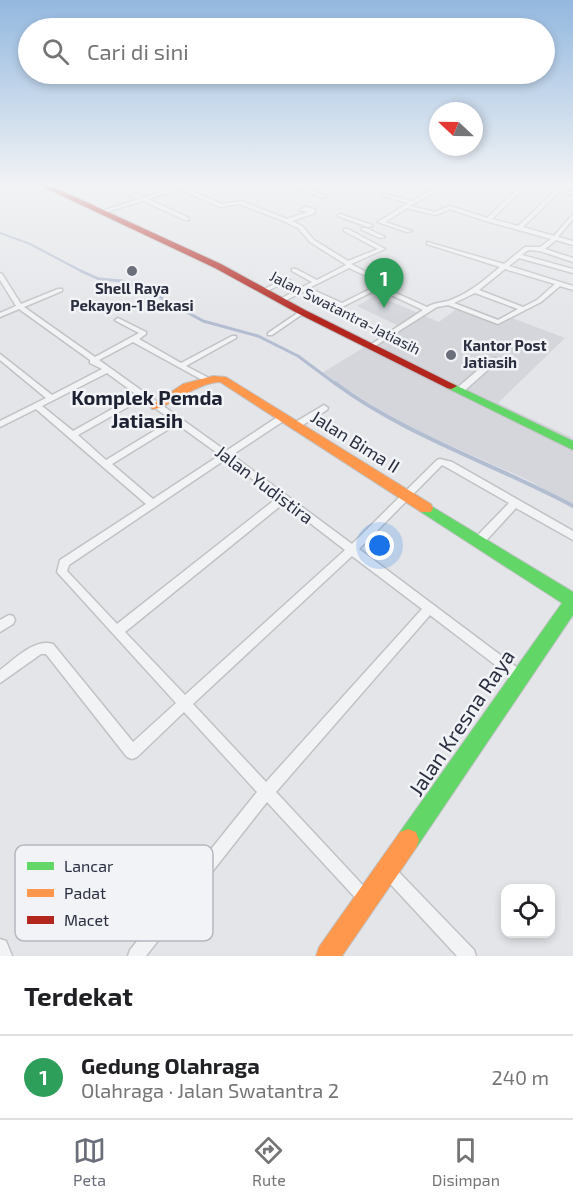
<!DOCTYPE html>
<html lang="id">
<head>
<meta charset="utf-8">
<style>
	body { margin:0; font-family:"Exo 2",sans-serif; background:#f6f6f6; color:#202124 }
	.controls { position:absolute; right:18px; bottom:18px; display:grid; overflow:hidden; border-radius:12px; box-shadow:0 3px 9px #0003 }
	.controls button { width:54px; height:54px; display:grid; place-items:center; padding:0; border:0; border-bottom:2px solid #e0e0e0; background:#fff; color:#202124; font:30px sans-serif }
	.compass { position:absolute; left:429px; top:102px; width:54px; height:54px; border-radius:50%; background:#fff; box-shadow:0 3px 9px #0003; rotate:292deg }
	.you { position:absolute; left:380px; top:546px; width:21px; height:21px; margin:-15px; border:4px solid #fff; border-radius:50%; background:#1a73e8; box-shadow:0 0 0 9px #1a73e833 }
	.badge { display:grid; place-items:center; width:39px; height:39px; border-radius:50%; background:#6b6f7b; color:#fff; font-size:20px; font-weight:700 }
	.pin { position:absolute; translate:-50% -50px; filter:drop-shadow(0 2px 3px #0008) }
	.pin::after { content:''; position:absolute; top:32px; width:21px; height:18px; background:inherit; clip-path:polygon(0 0,100% 0,50% 100%) }
	.list { margin:0; padding:0; list-style:none }
	h2 { display:flex; justify-content:space-between; align-items:center; height:78px; margin:0; padding:0 24px; font-size:26px }
	h2 small { font-size:20px; font-weight:400; color:#757577 }
	.list li { display:grid; grid-template-columns:39px 1fr auto; gap:18px; align-items:center; box-sizing:border-box; height:84px; padding:0 24px; border-top:2px solid #e0e0e0 }
	.list b { display:block; font-size:22px; white-space:nowrap }
	.list p { margin:0; font-size:20px; white-space:nowrap; color:#757577 }
	.list em { font-size:20px; font-style:normal; color:#757577 }
	.icon { flex:none; width:33px; height:33px; fill:none; stroke:currentColor; stroke-width:2; stroke-linecap:round; stroke-linejoin:round }
	.map { position:relative; flex:none; width:573px; height:956px; overflow:hidden }
	.search { position:absolute; background:#fff; box-shadow:0 3px 9px #0003; left:18px; right:18px; top:18px; height:66px; display:flex; align-items:center; gap:15px; box-sizing:border-box; padding:0 21px; border-radius:33px; color:#757577; font-size:22px }
	.sheet { height:162px; background:#fff }
	nav { display:flex; justify-content:space-around; align-items:center; box-sizing:border-box; height:84px; border-top:2px solid #e0e0e0; background:#fff; font-size:16px; color:#757577 }
	nav a { display:grid; justify-items:center; gap:3px }
	nav .on { color:#6b6f7b }
	.map>svg:first-child { display:block }
</style>
</head>
<body>
<div class="map">
<svg width="573" height="956" viewBox="0 0 573 956">
	<rect width="100%" height="100%" fill="#e3e5e8"/>
	<polygon fill="#d4d6dc" points="376,295 439,322 459,307 502,323 512,318 565,338 498,403 573,438 573,505 526,479 402,424 322,373 399,326 357,306"/>
	<g fill="none" stroke-linecap="round" stroke-linejoin="round">
		<polyline stroke="#b3bdd1" stroke-width="2" points="0,233 30,244 85,273"/>
		<polyline stroke="#b3bdd1" stroke-width="3" points="81,271 99,279 122,281 145,289 203,321 258,336 298,356 337,385"/>
		<path stroke="#b3bdd1" stroke-width="4" d="M335 383C406 436 495 464 573 506"/>
		<g stroke="#c0c2c4" stroke-width="3">
			<g id="street">
				<path d="M110 185H117L144 198 175 187 171 185 183 186V188L222 204 241 201 287 219 308 212 300 210C305 205 309 207 315 210V213L292 221 302 226 314 240 348 261 378 249 344 231V229H348L385 249 351 264 368 273V275H364L349 268 309 288 342 303 378 285 427 307C435 302 443 303 451 300 471 292 483 281 500 267L427 244V242L504 264 525 247H540L551 239 486 221 450 209 436 215 407 208 385 222 412 231 407 232 378 222 408 203 383 196V194L411 201 441 185H447L410 206 435 212 450 206 487 218 522 185H527L492 219 518 226 556 190 536 185H546L573 192V194L560 191 523 227 554 236 573 214V219L558 237 573 241V245L556 240 545 249 573 258V262L540 251 528 250 522 255 573 269V273L519 258 509 266 573 286V290L560 286 541 302 498 324 448 305 437 307 372 348 370 347V345L423 310 378 289 342 307 305 291 284 301H280V299L312 282 292 271V269H296L317 280 346 265 345 264 310 242 298 228 281 220 239 204 220 207 179 189 148 199 189 218V220H185L143 201 99 214V212L139 199ZM505 269 555 284 537 300 523 307 479 290ZM475 293 518 309 498 320 454 303Z"/>
				<polygon points="229,185 236,185 241,188 239,189"/>
				<polygon points="290,185 298,185 327,197 323,198"/>
				<polygon points="340,214 372,225 373,226 368,227 338,216 338,215"/>
				<polygon points="362,228 366,228 385,237 380,238 362,230"/>
				<path d="M0 273 2 274 21 304 58 289H62V291L24 307 95 357 139 333 116 321 115 320 118 318 146 332V334L139 339 181 363 232 336H236V338L186 366 207 377V381H204L133 342 99 360 226 451 279 416H285L286 418 285 420 232 455 352 544 437 460 440 459 452 462 573 531V540L516 508 483 544 479 545 475 544 474 541 475 538 509 503 446 467 442 465 359 549 523 672 525 676 523 680 519 682 515 680 430 615 276 792 371 894 374 899 371 904 366 907 361 904 267 802 146 956H128L130 950 257 792 184 712 137 757 132 759 127 757 46 654H41L0 683V670C14 660 34 638 53 644L133 742 176 703 57 572 60 560 146 504 36 409 0 427V421L46 398 0 360V354L52 395 102 369 90 363V360L19 309 0 317V313L16 306 0 280ZM107 373 137 395 73 431 42 406ZM142 399 172 420 106 460 78 435ZM177 424 220 455 153 499 112 464ZM226 459 277 498 117 624 67 571 69 565ZM284 503 345 550 185 695 125 632ZM352 556 422 609 266 782 193 704Z"/>
				<polygon points="285,279 290,280 265,292 260,291"/>
				<polygon points="302,310 305,312 304,313 272,335 268,335 268,333"/>
				<polygon points="492,358 495,358 499,360 463,392 457,392 457,388"/>
				<polygon points="324,405 328,408 327,410 298,428 292,428 291,426 292,424"/>
				<polygon points="9,615 13,616 15,620 13,624 0,632 0,620"/>
				<polygon points="387,863 392,865 474,950 476,956 457,956 382,875 380,870 382,865"/>
				<polygon points="0,939 6,941 12,956 0,956"/>
			</g>
		</g>
		<g stroke="#c0c2c4" stroke-width="2">
			<g id="fast">
				<polygon points="451,383 573,441 573,450 447,388 445,386"/>
				<polygon points="426,503 573,592 573,615 416,848 408,851 400,848 397,840 400,832 562,603 421,512 419,508 421,504"/>
			</g>
		</g>
		<g stroke="#c0c2c4" stroke-width="2">
			<g id="slow">
				<path d="M213 376 226 377 431 504 433 508 431 512H421L220 382C194 383 165 411 152 409L150 406 183 384Z"/>
				<polygon points="408,829 416,832 419,840 416,848 342,956 316,956 319,947 400,832"/>
			</g>
		</g>
		<g stroke="#c0c2c4" stroke-width="2">
			<polygon id="jam" points="39,185 49,185 221,264 305,310 457,386 451,389 447,388 299,314 215,268"/>
		</g>
		<use href="#street" fill="#f2f3f5" fill-rule="evenodd"/>
		<use href="#fast" fill="#63d668" fill-rule="evenodd"/>
		<use href="#slow" fill="#ff974d" fill-rule="evenodd"/>
		<use href="#jam" fill="#b3261e" fill-rule="evenodd"/>
	</g>
	<linearGradient id="sky" x2="0" y2="1"><stop stop-color="#93b8df"/><stop offset="0.58" stop-color="#f2f3f5"/><stop offset="1" stop-color="#f2f3f5" stop-opacity="0"/></linearGradient>
	<rect width="573" height="319" fill="url(#sky)"/>
	<g fill="#6b6f7b" stroke="#f1f3f7" stroke-width="2">
		<circle cx="132" cy="271" r="6"/>
		<circle cx="451" cy="355" r="6"/>
	</g>
	<g text-anchor="middle" stroke-width="5" stroke-linejoin="round" paint-order="stroke">
		<g font-size="15" font-weight="bold" fill="#2b2f40" stroke="#f1f3f7">
			<text x="132" y="294">Shell Raya<tspan x="132" dy="17">Pekayon-1 Bekasi</tspan></text>
			<text x="463" y="351" text-anchor="start">Kantor Post<tspan x="463" dy="17">Jatiasih</tspan></text>
		</g>
		<g font-size="15" fill="#2b2f40" stroke="#f1f3f7">
			<text transform="translate(345 313) rotate(27)" y="5">Jalan Swatantra-Jatiasih</text>
		</g>
		<g font-size="18" fill="#2b2f40" stroke="#f1f3f7">
			<text transform="translate(355 442) rotate(32)" y="6">Jalan Bima II</text>
			<text transform="translate(264 485) rotate(37)" y="6">Jalan Yudistira</text>
		</g>
		<g font-size="20" font-weight="bold" fill="#1d2131" stroke="#f1f3f7">
			<text x="147" y="405">Komplek Pemda<tspan x="147" dy="23">Jatiasih</tspan></text>
		</g>
		<g font-size="21" fill="#2b2f40" stroke="#f1f3f7">
			<text transform="translate(462 723) rotate(-56)" y="7">Jalan Kresna Raya</text>
		</g>
	</g>
	<rect x="15" y="845" width="198" height="96" rx="9" fill="#f1f3f7" stroke="#b6b8c0" stroke-width="1.5"/>
	<rect x="27" y="862" width="27" height="8" fill="#63d668"/>
	<rect x="27" y="889" width="27" height="8" fill="#ff974d"/>
	<rect x="27" y="916" width="27" height="8" fill="#b3261e"/>
	<g font-size="16" fill="#2b2f40">
		<text x="64" y="872">Lancar</text>
		<text x="64" y="899">Padat</text>
		<text x="64" y="926">Macet</text>
	</g>
</svg>
<div class="controls">
<button><svg class="icon" aria-label="locate" viewBox="0 0 24 24"><circle cx="12" cy="12" r="6"/><path d="M12 2v4M12 18v4M2 12h4M18 12h4"/></svg></button>
</div>
<svg class="compass" viewBox="-18 -18 36 36"><path d="M0-13l5 13h-10z" fill="#e53935"/><path d="M0 13l5-13h-10z" fill="#757577"/></svg>
<div class="you"></div>
<div class="pin badge" style="left:384px;top:308px;background:#2e9e5b">1</div>
<div class="search"><svg class="icon" aria-label="search" viewBox="0 0 24 24"><circle cx="10" cy="10" r="6"/><path d="M15 15l6 6"/></svg>Cari di sini</div>
</div>
<section class="sheet">
<h2>Terdekat<small></small></h2>
<ul class="list">
<li><span class="badge" style="background:#2e9e5b">1</span><div><b>Gedung Olahraga</b><p>Olahraga · Jalan Swatantra 2</p></div><em>240 m</em></li>
</ul>
</section>
<nav>
<a class="on"><svg class="icon" aria-label="map" viewBox="0 0 24 24"><path d="M3 6l6-2 6 2 6-2v14l-6 2-6-2-6 2zM9 4v14M15 6v14"/></svg>Peta</a>
<a><svg class="icon" aria-label="directions" viewBox="0 0 24 24"><path d="M12 3l9 9-9 9-9-9zM9 14v-3h6M13 9l2 2-2 2"/></svg>Rute</a>
<a><svg class="icon" aria-label="saved" viewBox="0 0 24 24"><path d="M7 4h10v16l-5-4-5 4z"/></svg>Disimpan</a>
</nav>
</body>
</html>
